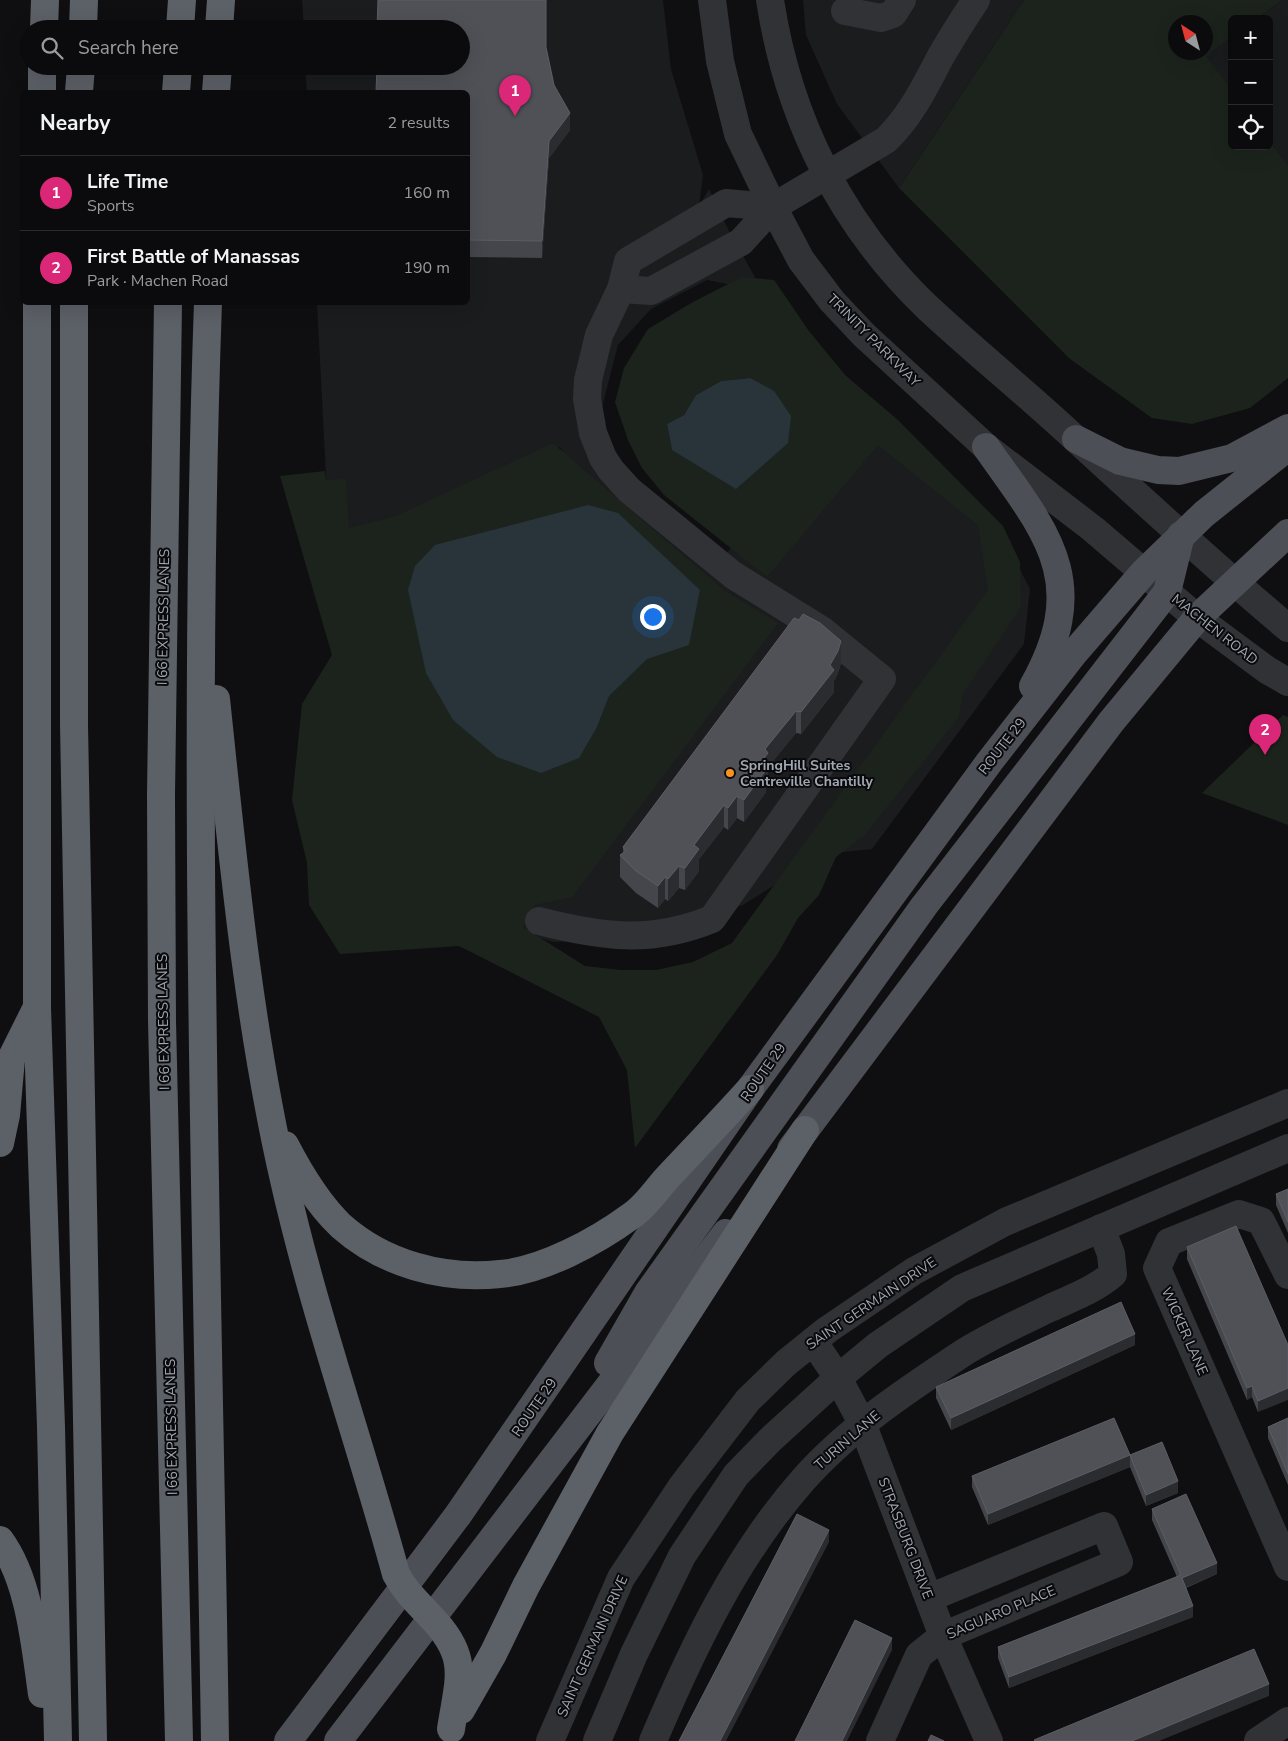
<!DOCTYPE html>
<html lang="en">
<head>
<meta charset="utf-8">
<style>
	body { margin:0; font-family:"Nunito Sans",sans-serif; background:#19191b; color:#f1f3f6 }
	.controls { position:absolute; right:15px; top:15px; display:grid; overflow:hidden; border-radius:8px; box-shadow:0 5px 20px #0002 }
	.controls button { width:45px; height:45px; display:grid; place-items:center; padding:0; border:0; border-bottom:1px solid #2b2b2e; background:#0b0b0d; color:#f1f3f6; font:25px sans-serif }
	.compass { position:absolute; left:1168px; top:15px; width:45px; height:45px; border-radius:50%; background:#0b0b0d; box-shadow:0 5px 20px #0002; rotate:324deg }
	.you { position:absolute; left:652px; top:616px; width:18px; height:18px; margin:-12px; border:4px solid #fff; border-radius:50%; background:#1a73e8; box-shadow:0 0 0 8px #1a73e833 }
	.badge { display:grid; place-items:center; width:32px; height:32px; border-radius:50%; background:#db2777; color:#fff; font-size:16px; font-weight:700 }
	.pin { position:absolute; translate:-50% -41px; filter:drop-shadow(0 1px 2px #0008) }
	.pin::after { content:''; position:absolute; top:26px; width:18px; height:15px; background:inherit; clip-path:polygon(0 0,100% 0,50% 100%) }
	.list { margin:0; padding:0; list-style:none }
	h2 { display:flex; justify-content:space-between; align-items:center; height:65px; margin:0; padding:0 20px; font-size:21px }
	h2 small { font-size:16px; font-weight:400; color:#9a9b9d }
	.list li { display:grid; grid-template-columns:32px 1fr auto; gap:15px; align-items:center; box-sizing:border-box; height:75px; padding:0 20px; border-top:1px solid #2b2b2e }
	.list b { display:block; font-size:19px; white-space:nowrap }
	.list p { margin:0; font-size:16px; white-space:nowrap; color:#9a9b9d }
	.list em { font-size:16px; font-style:normal; color:#9a9b9d }
	.icon { flex:none; width:28px; height:28px; fill:none; stroke:currentColor; stroke-width:2; stroke-linecap:round; stroke-linejoin:round }
	.map { position:relative; flex:none; width:1288px; height:1741px; overflow:hidden }
	.search { position:absolute; background:#0b0b0d; box-shadow:0 5px 20px #0002; left:20px; top:20px; width:450px; height:55px; display:flex; align-items:center; gap:12px; box-sizing:border-box; padding:0 18px; border-radius:28px; color:#9a9b9d; font-size:19px }
	.panel { position:absolute; background:#0b0b0d; box-shadow:0 5px 20px #0002; left:20px; top:90px; width:450px; height:215px; border-radius:8px }
	.map>svg:first-child { display:block }
</style>
</head>
<body>
<div class="map">
<svg width="1288" height="1741" viewBox="0 0 1288 1741">
	<rect width="100%" height="100%" fill="#0f0f11"/>
	<g fill="#1b1c1e">
		<polygon points="302,0 663,0 671,69 703,175 699,206 709,189 729,231 755,277 742,287 707,280 651,309 618,345 599,419 622,482 717,566 851,388 992,516 1030,589 1024,644 872,849 824,854 743,905 641,939 553,942 491,922 588,496 560,447 322,559 329,533 317,303 468,302 468,92 307,92 305,66 461,66 461,29 304,29"/>
		<polygon points="803,0 1024,0 899,188 837,104 806,35"/>
		<polygon points="1282,0 1288,0 1288,165 1269,140 1269,19 1256,19"/>
		<polygon points="1232,37 1232,90 1205,56"/>
	</g>
	<g fill="#1c231c" fill-rule="evenodd">
		<path d="M1024 0H1282L1256 19H1232V37L1206 56 1232 90V146H1269V140L1288 165V378L1250 408 1192 424 1152 418 1070 359 899 188ZM1176 22H1206V52H1176Z"/>
		<path d="M742 277 774 280 809 331 845 375 898 420 1003 526 1020 562 1021 607 963 694 959 717 864 836 836 857 819 895 798 918 777 955 635 1148 627 1070 599 1017 459 946 340 954 309 905 307 863 292 800 302 704 332 655 280 476 325 471 326 480 346 479 349 528 396 516 553 443 725 591 778 623 572 897 535 905 523 927 585 966 621 970H656L693 962 732 943 988 590 978 525 878 445 767 577 664 495 642 468 628 440 615 402 624 368 648 329 693 302ZM750 378 672 450 667 424 684 415 696 395 721 381ZM618 513 700 591 689 645 647 658 609 696 597 727Z"/>
		<polygon points="1283,715 1288,717 1288,825 1202,793"/>
	</g>
	<g fill="#283439">
		<polygon points="750,378 774,391 791,416 788,443 736,489 672,450 667,424 684,415 696,395 721,381"/>
		<polygon points="588,505 618,513 700,590 689,645 647,659 609,696 597,727 579,758 541,773 497,757 453,720 426,673 408,590 415,566 435,545"/>
	</g>
	<g fill="none" stroke-linecap="round" stroke-linejoin="round">
		<g stroke="#303236" stroke-width="28">
			<polyline points="712,0 720,61 738,134 773,207 801,260 832,301 864,335 986,447 1093,529 1197,618 1267,670 1288,682"/>
			<path d="M770 0C788 118 841 225 928 308 970 347 1014 383 1057 422 1133 491 1209 562 1288 628"/>
			<polyline points="845,11 881,18 893,14 902,0"/>
			<path d="M621 289 651 291 741 242 773 207 886 140C911 116 925 86 941 56 952 37 964 18 976 0"/>
			<path d="M539 921C602 937 651 944 712 919L882 679 823 631 733 575 629 490 611 470 603 458 593 433 587 399 588 380 599 335 621 289 628 261 726 203 773 207"/>
			<polyline points="1288,1275 1261,1221 1239,1214 1169,1242 1157,1268 1288,1567"/>
			<polyline points="813,1341 838,1378 862,1423 943,1636 989,1741"/>
			<polyline points="550,1741 621,1578 682,1486 748,1400 786,1363 827,1330 914,1271 1005,1222 1288,1103"/>
			<polyline points="597,1741 634,1654 682,1556 736,1475 770,1440 838,1378 878,1345 962,1288 1288,1148"/>
			<path d="M653 1741C692 1649 736 1556 803 1480 848 1429 907 1390 963 1353 990 1336 1021 1322 1050 1308 1072 1298 1094 1290 1113 1274L1111 1254 1101 1228"/>
			<polyline points="880,1741 919,1655 943,1636 1119,1562 1104,1526 929,1598"/>
			<polyline points="1258,1741 1288,1721"/>
		</g>
		<g stroke="#4c4f55" stroke-width="28">
			<polyline points="1076,439 1120,461 1158,470 1179,471 1232,458 1288,428"/>
			<path d="M986 447C1047 533 1092 581 1033 686"/>
			<polyline points="791,1149 1111,722 1197,618 1288,533"/>
			<polyline points="608,1363 648,1293 924,906 1167,592 1181,535"/>
			<polyline points="288,1741 458,1515 750,1089 990,761 1075,652 1144,572 1204,514 1288,447"/>
			<polyline points="338,1741 726,1233"/>
		</g>
		<g stroke="#5c6067" stroke-width="28">
			<polyline points="44,29 45,0"/>
			<polyline points="83,29 84,0"/>
			<polyline points="180,29 182,0"/>
			<polyline points="219,29 221,0"/>
			<polyline points="42,92 42,66"/>
			<polyline points="79,92 81,66"/>
			<polyline points="176,92 178,66"/>
			<polyline points="216,92 218,66"/>
			<polyline points="37,302 37,1008 51,1427 58,1741"/>
			<polyline points="74,302 74,725 93,1741"/>
			<polyline points="168,302 161,795 162,1021 179,1741"/>
			<path d="M208 302C191 782 208 1262 215 1741"/>
			<path d="M216 699C233 860 248 1022 284 1180 314 1313 360 1442 396 1574 405 1591 417 1602 430 1616 470 1657 459 1677 451 1729"/>
			<polyline points="0,1143 6,1115 11,1059 36,1009"/>
			<path d="M285 1145C300 1174 317 1203 341 1226 384 1264 443 1280 500 1274 542 1271 597 1241 631 1216 645 1207 656 1190 667 1178 695 1148 723 1119 750 1089"/>
			<path d="M0 1540C30 1581 35 1646 42 1694"/>
			<polyline points="461,1710 493,1654 526,1586 610,1433 805,1130"/>
		</g>
	</g>
	<g fill="#45464c">
		<polygon points="546,48 554,85 570,130 549,158 542,258 468,257 468,92"/>
		<polygon points="841,663 838,673 834,681 834,692 801,734 796,733 768,767 768,775 766,778 766,792 744,822 737,818 728,830 724,827 699,859 699,871 685,890 679,888 668,901 665,899 658,908 636,893 620,877 620,855 623,853 623,847"/>
		<polygon points="1288,1189 1288,1233 1276,1205 1276,1194"/>
		<polygon points="1187,1247 1288,1345 1258,1412 1252,1397 1247,1400 1187,1259"/>
		<polygon points="1135,1345 951,1430 936,1398 936,1387"/>
		<polygon points="1288,1418 1288,1485 1268,1438 1268,1427"/>
		<polygon points="1130,1455 1178,1493 1146,1506 1130,1467"/>
		<polygon points="1130,1467 988,1525 972,1487 972,1476"/>
		<polygon points="1152,1509 1217,1574 1186,1588 1193,1617 1009,1688 998,1658 998,1647 1177,1577 1152,1520"/>
	</g>
	<g fill="#2b2c30">
		<polygon points="570,113 570,130 549,158 542,258 542,241 549,141"/>
		<polygon points="841,641 841,663 838,673 834,681 834,692 801,734 801,712 830,665"/>
		<polygon points="796,711 796,733 768,767 768,775 766,778 766,792 744,822 744,800 765,749"/>
		<polygon points="737,796 737,818 728,830 728,808"/>
		<polygon points="724,805 724,827 699,859 699,871 685,890 685,868 694,845"/>
		<polygon points="679,866 679,888 668,901 668,879"/>
		<polygon points="665,877 665,899 658,908 658,886"/>
		<polygon points="1135,1334 1135,1345 951,1430 951,1418"/>
		<polygon points="1252,1386 1252,1397 1247,1400 1247,1388"/>
		<polygon points="1288,1388 1288,1400 1258,1412 1258,1401"/>
		<polygon points="1130,1455 1130,1467 988,1525 988,1514"/>
		<polygon points="1178,1481 1178,1493 1146,1506 1146,1495"/>
		<polygon points="829,1530 829,1542 726,1741 720,1741"/>
		<polygon points="1217,1563 1217,1574 1182,1589 1182,1578"/>
		<polygon points="1193,1606 1193,1617 1009,1688 1009,1677"/>
		<polygon points="892,1638 892,1650 847,1741 842,1741"/>
		<polygon points="1269,1684 1269,1696 1159,1741 1132,1741"/>
	</g>
	<g fill="#4f5157" stroke="#5b5e65">
		<polygon points="378,0 546,0 546,47 554,85 570,113 549,141 542,241 468,240 468,92 376,92 377,66 461,66 461,29 377,29"/>
		<polygon points="803,614 820,623 841,641 838,651 830,665 834,670 801,712 796,711 765,749 768,753 759,765 766,770 744,800 737,796 728,808 724,805 694,845 699,849 685,868 679,866 668,879 665,877 658,886 636,871 620,855 626,851 623,847 794,618 799,620"/>
		<polygon points="1288,1189 1288,1222 1276,1194"/>
		<polygon points="1236,1226 1288,1345 1288,1388 1258,1401 1252,1386 1247,1388 1187,1247"/>
		<polygon points="1121,1302 1135,1334 951,1418 936,1387"/>
		<polygon points="1114,1418 1130,1455 988,1514 972,1476"/>
		<polygon points="1288,1418 1288,1474 1268,1427"/>
		<polygon points="1162,1442 1178,1481 1146,1495 1130,1455"/>
		<polygon points="1186,1494 1217,1563 1182,1578 1193,1606 1009,1677 998,1647 1181,1575 1152,1509"/>
		<polygon points="797,1514 829,1530 720,1741 679,1741"/>
		<polygon points="855,1620 892,1638 842,1741 795,1741"/>
		<polygon points="1254,1649 1269,1684 1132,1741 1035,1741 1034,1740"/>
		<polygon points="931,1735 944,1741 928,1741"/>
	</g>
	<circle fill="#f9931f" stroke="#0a0a0c" stroke-width="2" cx="730" cy="773" r="5"/>
	<g text-anchor="middle" stroke-width="4" stroke-linejoin="round" paint-order="stroke">
		<g font-size="14" fill="#a0a8b2" stroke="#0a0a0c">
			<text transform="translate(874 340) rotate(45)" y="5">TRINITY PARKWAY</text>
			<text transform="translate(163 617) rotate(-89)" y="5">I 66 EXPRESS LANES</text>
			<text transform="translate(1215 629) rotate(38)" y="5">MACHEN ROAD</text>
			<text transform="translate(1002 746) rotate(-52)" y="5">ROUTE 29</text>
			<text transform="translate(163 1022) rotate(-91)" y="5">I 66 EXPRESS LANES</text>
			<text transform="translate(763 1072) rotate(-55)" y="5">ROUTE 29</text>
			<text transform="translate(871 1303) rotate(-34)" y="5">SAINT GERMAIN DRIVE</text>
			<text transform="translate(1185 1331) rotate(66)" y="5">WICKER LANE</text>
			<text transform="translate(534 1407) rotate(-55)" y="5">ROUTE 29</text>
			<text transform="translate(171 1427) rotate(-91)" y="5">I 66 EXPRESS LANES</text>
			<text transform="translate(847 1440) rotate(-41)" y="5">TURIN LANE</text>
			<text transform="translate(906 1538) rotate(69)" y="5">STRASBURG DRIVE</text>
			<text transform="translate(1001 1612) rotate(-23)" y="5">SAGUARO PLACE</text>
			<text transform="translate(592 1646) rotate(-66)" y="5">SAINT GERMAIN DRIVE</text>
		</g>
		<g font-size="14" font-weight="bold" fill="#a0a8b2" stroke="#0a0a0c" text-anchor="start">
			<text x="740" y="770">SpringHill Suites<tspan x="740" dy="16">Centreville Chantilly</tspan></text>
		</g>
	</g>
</svg>
<div class="controls">
<button>+</button>
<button>−</button>
<button><svg class="icon" aria-label="locate" viewBox="0 0 24 24"><circle cx="12" cy="12" r="6"/><path d="M12 2v4M12 18v4M2 12h4M18 12h4"/></svg></button>
</div>
<svg class="compass" viewBox="-18 -18 36 36"><path d="M0-13l5 13h-10z" fill="#e53935"/><path d="M0 13l5-13h-10z" fill="#9a9b9d"/></svg>
<div class="you"></div>
<div class="pin badge" style="left:515px;top:116px">1</div>
<div class="pin badge" style="left:1265px;top:755px">2</div>
<div class="search"><svg class="icon" aria-label="search" viewBox="0 0 24 24"><circle cx="10" cy="10" r="6"/><path d="M15 15l6 6"/></svg>Search here</div>
<section class="panel">
<h2>Nearby<small>2 results</small></h2>
<ul class="list">
<li><span class="badge">1</span><div><b>Life Time</b><p>Sports</p></div><em>160 m</em></li>
<li><span class="badge">2</span><div><b>First Battle of Manassas</b><p>Park · Machen Road</p></div><em>190 m</em></li>
</ul>
</section>
</div>
</body>
</html>
